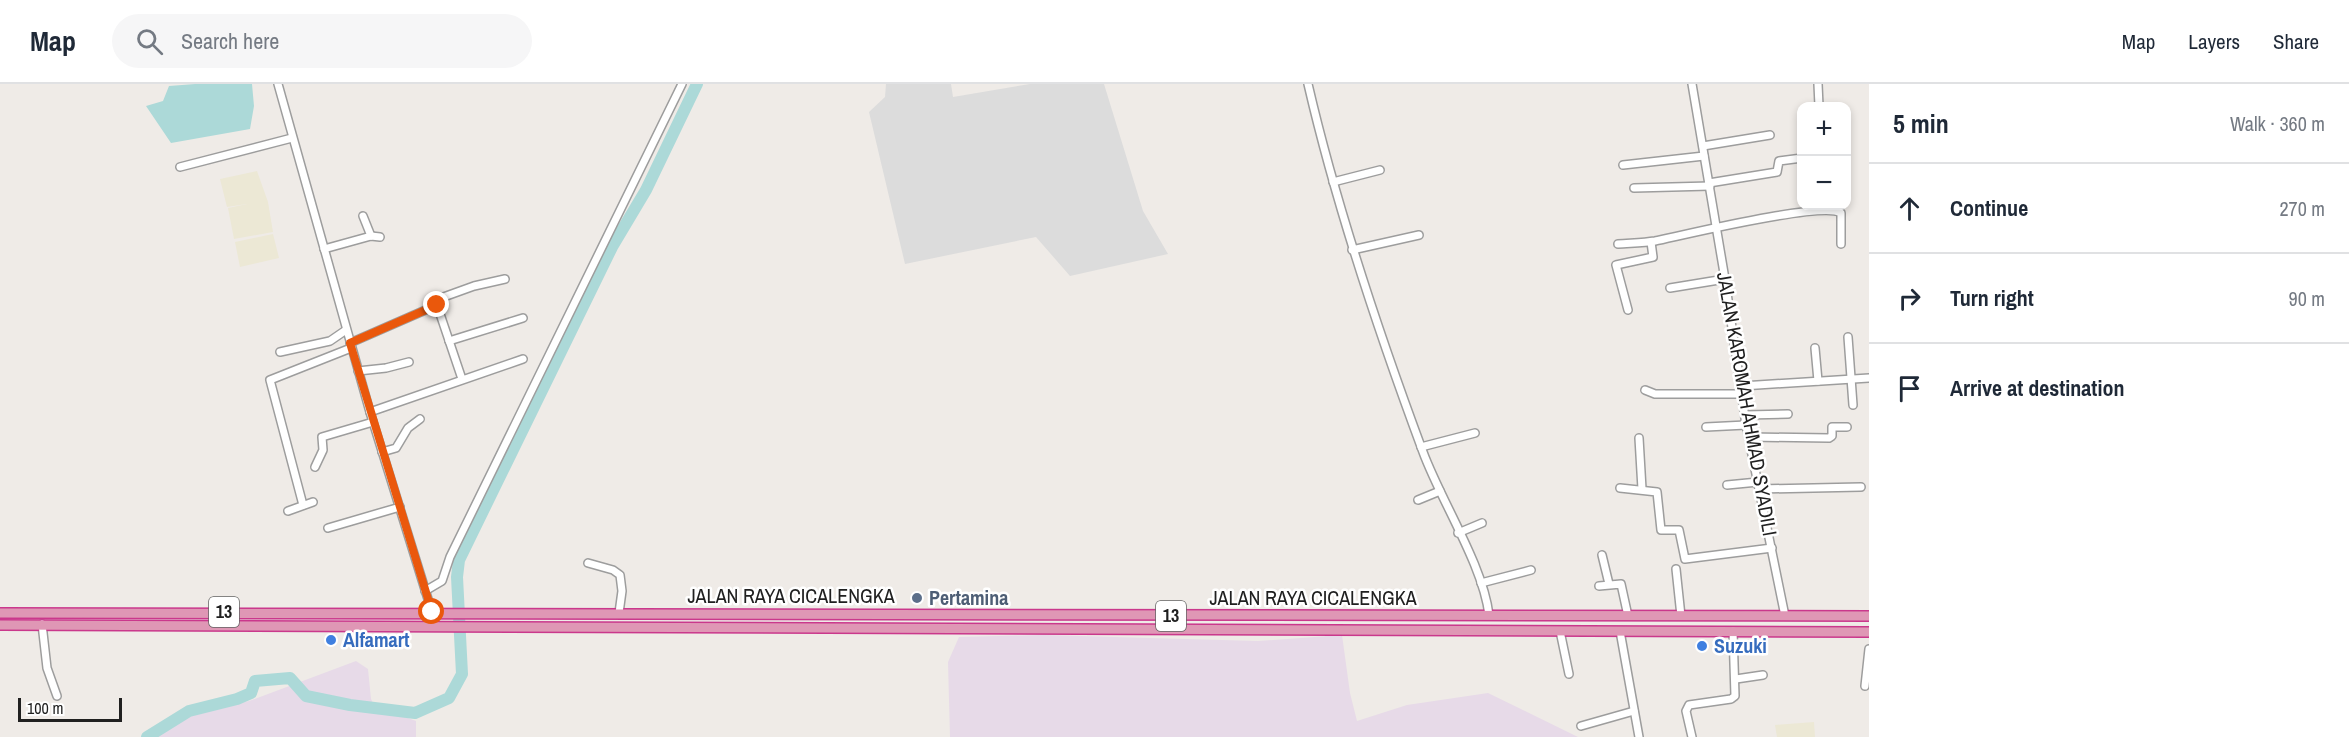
<!DOCTYPE html>
<html lang="en">
<head>
<meta charset="utf-8">
<style>
	body { margin:0; font-family:"Archivo Narrow",sans-serif; background:#f6f6f7; color:#1f2937 }
	.controls { position:absolute; right:18px; top:18px; display:grid; overflow:hidden; border-radius:12px; box-shadow:0 3px 9px #0003 }
	.controls button { width:54px; height:54px; display:grid; place-items:center; padding:0; border:0; border-bottom:2px solid #e0e1e3; background:#fff; color:#1f2937; font:30px sans-serif }
	.scale { position:absolute; left:18px; bottom:15px; width:104px; box-sizing:border-box; padding-left:6px; border:3px solid #202020; border-top:0; font-size:16px; line-height:21px; white-space:nowrap; color:#202020; -webkit-text-stroke:4px #fff; paint-order:stroke }
	.stop { position:absolute; width:18px; height:18px; margin:-14px; border:4px solid #ea580c; border-radius:50%; background:#fff }
	.stop.end { background:#ea580c; border-color:#fff; box-shadow:0 2px 6px #0008 }
	.list { margin:0; padding:0; list-style:none }
	h2 { display:flex; justify-content:space-between; align-items:center; height:78px; margin:0; padding:0 24px; font-size:26px }
	h2 small { font-size:20px; font-weight:400; color:#747a83 }
	.list li { display:grid; grid-template-columns:39px 1fr auto; gap:18px; align-items:center; box-sizing:border-box; height:90px; padding:0 24px; border-top:2px solid #e0e1e3 }
	.list b { display:block; font-size:22px; white-space:nowrap }
	.list em { font-size:20px; font-style:normal; color:#747a83 }
	.icon { flex:none; width:33px; height:33px; fill:none; stroke:currentColor; stroke-width:2; stroke-linecap:round; stroke-linejoin:round }
	.map { position:relative; flex:none; width:1869px; height:653px; overflow:hidden }
	header { display:flex; align-items:center; gap:36px; box-sizing:border-box; height:84px; padding:0 30px; background:#fff; border-bottom:2px solid #e0e1e3 }
	header strong { font-size:28px }
	nav { display:flex; gap:33px; margin-inline-start:auto; font-size:21px }
	.search { width:420px; height:54px; background:#f6f6f7; display:flex; align-items:center; gap:15px; box-sizing:border-box; padding:0 21px; border-radius:33px; color:#747a83; font-size:22px }
	main { display:flex }
	aside { flex:1; background:#fff }
	.map>svg:first-child { display:block }
</style>
</head>
<body>
<header>
<strong>Map</strong>
<div class="search"><svg class="icon" aria-label="search" viewBox="0 0 24 24"><circle cx="10" cy="10" r="6"/><path d="M15 15l6 6"/></svg>Search here</div>
<nav><a>Map</a><a>Layers</a><a>Share</a></nav>
</header>
<main>
<div class="map">
<svg width="1869" height="653" viewBox="0 0 1869 653">
	<rect width="100%" height="100%" fill="#efebe7"/>
	<g fill="#e7dae8">
		<polygon points="1043,551 1258,557 1342,551 1350,609 1357,637 1407,621 1488,609 1578,653 950,653 948,578 959,553"/>
		<polygon points="356,577 368,585 371,615 378,629 400,631 416,637 416,653 156,653 187,633 249,617"/>
	</g>
	<g fill="#ece8d5">
		<polygon points="257,87 268,118 273,148 234,155 228,124 247,120 227,123 220,95"/>
		<polygon points="273,150 279,174 240,183 235,158"/>
		<polygon points="1814,638 1815,653 1777,653 1775,641"/>
	</g>
	<polygon fill="#dcdcdc" points="886,0 951,0 953,13 1030,0 1104,0 1143,127 1168,170 1070,192 1036,153 905,180 869,28 885,13"/>
	<polygon fill="#acd9d8" points="195,0 252,0 254,22 250,45 171,59 146,22 163,17 169,2"/>
	<g fill="none" stroke-linecap="round" stroke-linejoin="round">
		<polyline stroke="#acd9d8" stroke-width="12" points="147,653 189,627 237,615 251,609 255,597 290,594 306,612 350,621 415,629 449,614 462,590 457,493 459,476 612,163 646,106 697,0"/>
		<g stroke="#9d9d9d" stroke-width="10">
			<g id="minor">
				<polyline points="278,0 370,328 432,528"/>
				<path d="M1308 0C1337 125 1378 247 1423 368 1441 417 1483 481 1489 531"/>
				<polyline points="1692,0 1725,195 1746,341 1785,532"/>
				<polyline points="1818,0 1819,22"/>
				<polyline points="1703,62 1770,51"/>
				<polyline points="1623,81 1704,72"/>
				<polyline points="180,83 292,54"/>
				<polyline points="1333,98 1380,86"/>
				<polyline points="1709,99 1777,88 1779,77 1802,74"/>
				<polyline points="1634,104 1710,102"/>
				<polyline points="363,132 371,152"/>
				<path d="M1618 160C1630 159 1643 159 1655 157 1684 151 1822 117 1841 129V160"/>
				<polyline points="324,165 371,152 380,153"/>
				<polyline points="1352,166 1419,151"/>
				<polyline points="1670,204 1725,195"/>
				<polyline points="1628,226 1616,181 1653,173 1651,158"/>
				<polyline points="1848,253 1853,321"/>
				<polyline points="449,257 523,234"/>
				<polyline points="350,259 437,221"/>
				<polyline points="1815,264 1818,297"/>
				<polyline points="280,268 330,257 346,246"/>
				<polyline points="358,287 386,284 409,278"/>
				<polyline points="462,295 437,221 438,215 474,202 505,195"/>
				<polyline points="1742,302 1869,294"/>
				<polyline points="1645,306 1655,310 1742,310"/>
				<polyline points="370,328 523,275"/>
				<polyline points="1745,331 1788,330"/>
				<polyline points="1706,343 1746,341"/>
				<polyline points="1749,353 1829,354 1832,352 1832,343 1847,343"/>
				<polyline points="1639,354 1642,405"/>
				<polyline points="1421,363 1475,349"/>
				<polyline points="382,368 396,364 408,344 420,335"/>
				<polyline points="315,383 323,366 322,353 373,338"/>
				<polyline points="1727,401 1758,398"/>
				<polyline points="1620,404 1657,408 1661,446 1679,446 1685,475 1772,464"/>
				<polyline points="1759,405 1861,403"/>
				<polyline points="1418,416 1440,407"/>
				<polyline points="303,421 270,296 351,264"/>
				<polyline points="288,427 313,418"/>
				<polyline points="328,444 400,423"/>
				<polyline points="1458,449 1482,439"/>
				<polyline points="1602,471 1609,500"/>
				<polyline points="588,479 613,486 620,491 622,507 619,529"/>
				<polyline points="1676,485 1681,532"/>
				<polyline points="1481,499 1531,486"/>
				<polyline points="1599,502 1621,500 1628,532"/>
				<polyline points="425,507 442,497 450,473 682,0"/>
				<polyline points="42,540 47,584 57,612"/>
				<polyline points="1560,547 1569,590"/>
				<polyline points="1620,547 1639,653"/>
				<polyline points="1736,595 1763,591"/>
				<polyline points="1865,602 1869,565"/>
				<polyline points="1581,642 1634,627"/>
				<polyline points="1692,653 1686,627 1689,621 1731,615 1735,612 1733,547"/>
			</g>
		</g>
		<g stroke="#ca388c" stroke-width="12">
			<g id="highway">
				<polyline points="0,529 1869,532"/>
				<polyline points="0,541 1869,548"/>
			</g>
		</g>
		<use href="#minor" stroke="#fff" stroke-width="7"/>
		<use href="#highway" stroke="#df97b5" stroke-width="9"/>
	</g>
	<g fill="none" stroke-linecap="round" stroke-linejoin="round">
		<polyline stroke="#ea580c" stroke-width="8" points="432,528 350,259 437,221"/>
	</g>
	<circle fill="#5c6f8a" stroke="#fff" stroke-width="2" cx="917" cy="514" r="6"/>
	<g fill="#3f7fe0" stroke="#fff" stroke-width="2">
		<circle cx="331" cy="556" r="6"/>
		<circle cx="1702" cy="562" r="6"/>
	</g>
	<g text-anchor="middle" stroke-width="5" stroke-linejoin="round" paint-order="stroke">
		<g fill="#fff" stroke="#636363" stroke-width="1.5">
			<rect x="209" y="513" width="30" height="30" rx="4.5"/>
			<rect x="1156" y="517" width="30" height="30" rx="4.5"/>
		</g>
		<g font-size="18" font-weight="bold" fill="#202020">
			<text x="224" y="534">13</text>
			<text x="1171" y="538">13</text>
		</g>
		<g font-size="20" fill="#202020" stroke="#fff">
			<text transform="translate(1747 320) rotate(80)" y="7">JALAN KAROMAH AHMAD SYADILI</text>
			<text x="791" y="519">JALAN RAYA CICALENGKA</text>
			<text x="1313" y="521">JALAN RAYA CICALENGKA</text>
		</g>
		<g font-size="20" font-weight="bold" fill="#4e5e75" stroke="#fff" text-anchor="start">
			<text x="929" y="521">Pertamina</text>
		</g>
		<g font-size="20" font-weight="bold" fill="#366cbe" stroke="#fff" text-anchor="start">
			<text x="343" y="563">Alfamart</text>
			<text x="1714" y="569">Suzuki</text>
		</g>
	</g>
</svg>
<div class="controls">
<button>+</button>
<button>−</button>
</div>
<div class="scale">100 m</div>
<div class="stop" style="left:432px;top:528px"></div>
<div class="stop end" style="left:437px;top:221px"></div>
</div>
<aside>
<h2>5 min<small>Walk · 360 m</small></h2>
<ul class="list">
<li><svg class="icon" aria-label="ahead" viewBox="0 0 24 24"><path d="M12 20V5M6 11l6-6 6 6"/></svg><div><b>Continue</b></div><em>270 m</em></li>
<li><svg class="icon" aria-label="right" viewBox="0 0 24 24"><path d="M7 20v-9h11M14 6l5 5-5 5"/></svg><div><b>Turn right</b></div><em>90 m</em></li>
<li><svg class="icon" aria-label="arrive" viewBox="0 0 24 24"><path d="M6 21V4h12l-3 4 3 4H6"/></svg><div><b>Arrive at destination</b></div></li>
</ul>
</aside>
</main>
</body>
</html>
